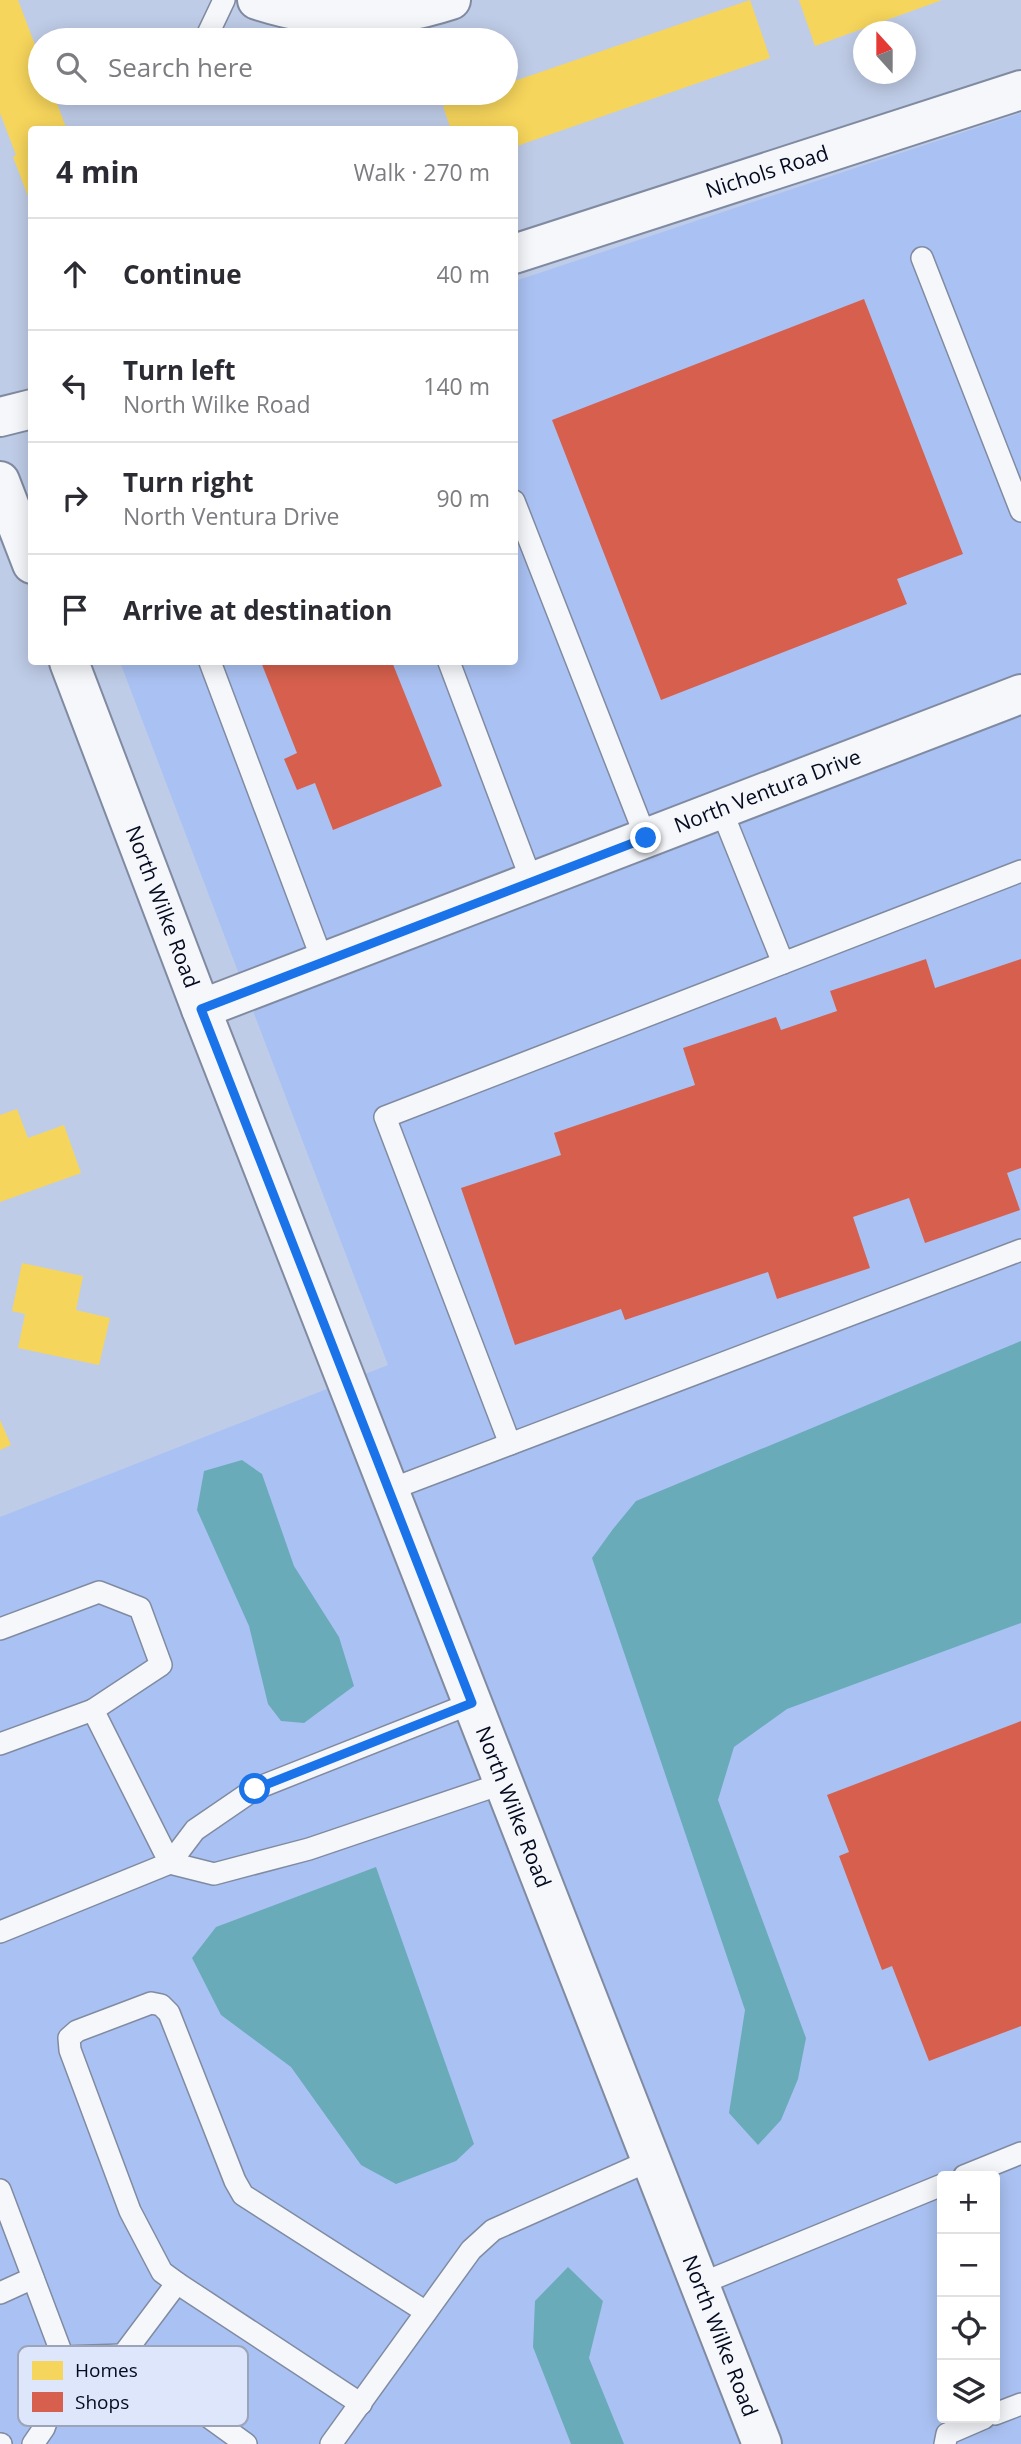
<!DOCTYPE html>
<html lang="en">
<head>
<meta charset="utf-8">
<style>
	body { margin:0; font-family:"Open Sans",sans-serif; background:#f7f7f7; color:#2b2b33 }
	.controls { position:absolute; right:21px; bottom:21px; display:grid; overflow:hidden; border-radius:7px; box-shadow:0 4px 18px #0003 }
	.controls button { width:63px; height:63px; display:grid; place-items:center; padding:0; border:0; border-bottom:2px solid #e1e1e2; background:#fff; color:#2b2b33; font:35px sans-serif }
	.compass { position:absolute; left:853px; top:21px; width:63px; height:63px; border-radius:50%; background:#fff; box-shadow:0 4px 18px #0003; rotate:339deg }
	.stop { position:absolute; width:21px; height:21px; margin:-16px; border:5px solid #1a73e8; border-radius:50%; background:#fff }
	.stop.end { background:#1a73e8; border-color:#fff; box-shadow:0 2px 7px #0008 }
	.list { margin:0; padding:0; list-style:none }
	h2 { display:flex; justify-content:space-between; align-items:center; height:91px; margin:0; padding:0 28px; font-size:30px }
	h2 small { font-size:23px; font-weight:400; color:#7c7c81 }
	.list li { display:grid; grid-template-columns:46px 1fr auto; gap:21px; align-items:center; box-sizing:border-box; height:112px; padding:0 28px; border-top:2px solid #e1e1e2 }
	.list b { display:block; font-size:26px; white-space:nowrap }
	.list p { margin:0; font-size:23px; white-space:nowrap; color:#7c7c81 }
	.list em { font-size:23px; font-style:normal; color:#7c7c81 }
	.icon { flex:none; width:38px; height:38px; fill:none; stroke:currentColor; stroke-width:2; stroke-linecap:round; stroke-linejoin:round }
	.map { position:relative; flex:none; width:1021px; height:2444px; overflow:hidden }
	.search { position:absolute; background:#fff; box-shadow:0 4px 18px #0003; left:28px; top:28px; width:490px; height:77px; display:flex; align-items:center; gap:18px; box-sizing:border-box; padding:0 24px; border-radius:38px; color:#7c7c81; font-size:26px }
	.panel { position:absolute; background:#fff; box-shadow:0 4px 18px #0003; left:28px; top:126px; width:490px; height:539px; border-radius:7px }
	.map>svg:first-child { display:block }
</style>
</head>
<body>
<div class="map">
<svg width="1021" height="2444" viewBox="0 0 1021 2444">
	<rect width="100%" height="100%" fill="#bfcce7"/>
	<path fill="#aac2f3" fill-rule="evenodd" d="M1021 113V2444H0V1517L388 1365 120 662H514L515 281ZM942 2176H995V2418H942Z"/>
	<g fill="#6aabba">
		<polygon points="1021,1341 1021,1623 787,1709 734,1747 718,1800 806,2038 798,2079 781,2120 758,2145 729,2113 745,2010 592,1558 613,1529 636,1501"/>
		<polygon points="242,1460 262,1474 294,1566 339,1637 354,1686 304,1723 281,1721 268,1704 249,1626 197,1510 204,1471"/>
		<polygon points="376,1867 474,2144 456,2161 396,2184 361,2165 291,2067 221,2015 192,1958 216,1927"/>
		<polygon points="568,2267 603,2301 589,2358 624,2444 571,2444 533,2347 535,2301"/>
	</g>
	<g fill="#f6d55c">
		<polygon points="0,0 18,0 40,58 40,93 53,93 67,130 32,130 31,204 13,157 16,155 0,113"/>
		<polygon points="750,0 770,58 514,147 514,130 451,130 443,106 480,93 506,93 506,84"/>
		<polygon points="799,0 942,0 815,46"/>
		<polygon points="17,1109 28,1138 64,1125 81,1173 0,1202 0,1115"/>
		<polygon points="22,1263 83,1276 76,1310 110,1318 99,1365 18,1348 25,1314 12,1311"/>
		<polygon points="0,1420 11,1445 0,1450"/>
	</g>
	<g fill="#d6604d">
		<polygon points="864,299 963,554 897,579 907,604 661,700 552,420"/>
		<polygon points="261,662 392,662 442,786 333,830 315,783 297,790 284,759 297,753"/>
		<polygon points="926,959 935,988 1021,959 1021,1168 1007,1173 1020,1210 925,1243 909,1198 853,1217 870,1268 777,1299 768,1272 625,1320 621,1309 515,1345 461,1188 561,1155 554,1133 695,1085 683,1048 776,1017 781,1030 837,1011 830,991"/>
		<polygon points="1021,1721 1021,2026 929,2061 892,1966 882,1970 839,1856 849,1852 827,1795"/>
	</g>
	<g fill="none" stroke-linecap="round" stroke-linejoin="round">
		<g stroke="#808ba1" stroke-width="24">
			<g id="lane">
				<polyline points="205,40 224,0"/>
				<polyline points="922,258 1021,511"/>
				<polyline points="514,501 646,838"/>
				<polyline points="210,662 323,962"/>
				<polyline points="449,662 532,882"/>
				<polyline points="721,809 783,963"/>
				<polyline points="510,1444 385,1117 1021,871"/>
				<polyline points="389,1490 1021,1250"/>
				<polyline points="0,1629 99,1592 140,1608 161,1665 93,1710 170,1863 0,1932"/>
				<polyline points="472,1703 255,1789 195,1830 170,1863 214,1874 309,1849 504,1783"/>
				<polyline points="0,1744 93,1710"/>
				<polyline points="964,2176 1021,2153"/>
				<polyline points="0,2190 63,2357 55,2398 44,2428 33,2444"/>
				<polyline points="177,2283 361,2404"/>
				<polyline points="700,2284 942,2185"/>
				<polyline points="0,2293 33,2278"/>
				<polyline points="123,2355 177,2283 162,2272 130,2211 70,2050 69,2038 77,2031 151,2003 161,2005 169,2013 235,2181 243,2195 426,2312"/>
				<polyline points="63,2357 123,2355 246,2444"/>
				<polyline points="995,2414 1021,2404"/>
				<polyline points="0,2444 1,2444"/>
				<polyline points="331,2444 471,2250 493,2230 651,2160"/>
				<polyline points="945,2444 947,2434 984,2418"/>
			</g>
		</g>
		<g stroke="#808ba1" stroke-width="42">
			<g id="street">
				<path d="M257 0C326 22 383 22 451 0"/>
				<path id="s1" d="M201 1009 1021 694"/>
			</g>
		</g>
		<g stroke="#808ba1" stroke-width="42">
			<g id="secondary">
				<path id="s2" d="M514 254 1021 90"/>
				<polyline points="0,417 32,409"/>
				<polyline points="0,481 32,564"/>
				<path id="s3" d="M69 662 201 1009 762 2444"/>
			</g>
		</g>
		<use href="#lane" stroke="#f5f7fb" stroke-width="21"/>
		<use href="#street" stroke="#f5f7fb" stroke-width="38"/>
		<use href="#secondary" stroke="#f5f7fb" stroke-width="38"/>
	</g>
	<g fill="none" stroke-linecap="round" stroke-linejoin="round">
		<polyline stroke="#1a73e8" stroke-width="9" points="255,1789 472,1703 201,1009 646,838"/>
	</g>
	<g text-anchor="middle" stroke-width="7" stroke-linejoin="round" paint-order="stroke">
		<g font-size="21" fill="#040b20" stroke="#dde6fa">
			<text dy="7" stroke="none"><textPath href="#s2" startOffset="266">Nichols Road</textPath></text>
			<text dy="7" stroke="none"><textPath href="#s1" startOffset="607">North Ventura Drive</textPath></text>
			<text dy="7" stroke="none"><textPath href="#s3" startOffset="262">North Wilke Road</textPath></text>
			<text dy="7" stroke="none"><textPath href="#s3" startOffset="1228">North Wilke Road</textPath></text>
			<text dy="7" stroke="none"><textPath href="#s3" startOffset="1796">North Wilke Road</textPath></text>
		</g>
	</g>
	<rect x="18" y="2346" width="230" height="80" rx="10" fill="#dde6fa" stroke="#9ca4b9" stroke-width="2"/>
	<rect x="32" y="2361" width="31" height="19" fill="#f6d55c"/>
	<rect x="32" y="2392" width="31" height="20" fill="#d6604d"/>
	<g font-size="19" fill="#040b20">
		<text x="75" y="2377">Homes</text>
		<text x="75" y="2409">Shops</text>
	</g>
</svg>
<div class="controls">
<button>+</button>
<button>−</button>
<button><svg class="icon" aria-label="locate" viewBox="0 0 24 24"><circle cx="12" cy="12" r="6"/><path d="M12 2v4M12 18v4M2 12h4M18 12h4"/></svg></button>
<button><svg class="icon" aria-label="layers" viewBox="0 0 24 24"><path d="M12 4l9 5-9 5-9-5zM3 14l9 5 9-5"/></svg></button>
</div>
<svg class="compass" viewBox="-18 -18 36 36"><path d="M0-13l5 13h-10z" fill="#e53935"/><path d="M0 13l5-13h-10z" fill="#7c7c81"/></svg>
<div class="stop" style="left:255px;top:1789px"></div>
<div class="stop end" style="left:646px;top:838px"></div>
<div class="search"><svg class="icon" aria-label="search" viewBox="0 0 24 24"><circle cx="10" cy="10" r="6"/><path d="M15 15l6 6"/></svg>Search here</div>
<section class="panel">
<h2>4 min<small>Walk · 270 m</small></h2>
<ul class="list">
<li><svg class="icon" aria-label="ahead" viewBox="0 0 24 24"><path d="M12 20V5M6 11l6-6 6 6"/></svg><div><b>Continue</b></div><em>40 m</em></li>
<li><svg class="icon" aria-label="left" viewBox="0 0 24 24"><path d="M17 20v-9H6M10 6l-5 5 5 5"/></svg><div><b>Turn left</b><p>North Wilke Road</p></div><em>140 m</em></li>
<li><svg class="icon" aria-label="right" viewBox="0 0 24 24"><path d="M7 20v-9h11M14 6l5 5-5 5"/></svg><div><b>Turn right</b><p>North Ventura Drive</p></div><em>90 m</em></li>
<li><svg class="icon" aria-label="arrive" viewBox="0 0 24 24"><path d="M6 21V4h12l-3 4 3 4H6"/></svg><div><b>Arrive at destination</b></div></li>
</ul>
</section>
</div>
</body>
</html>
